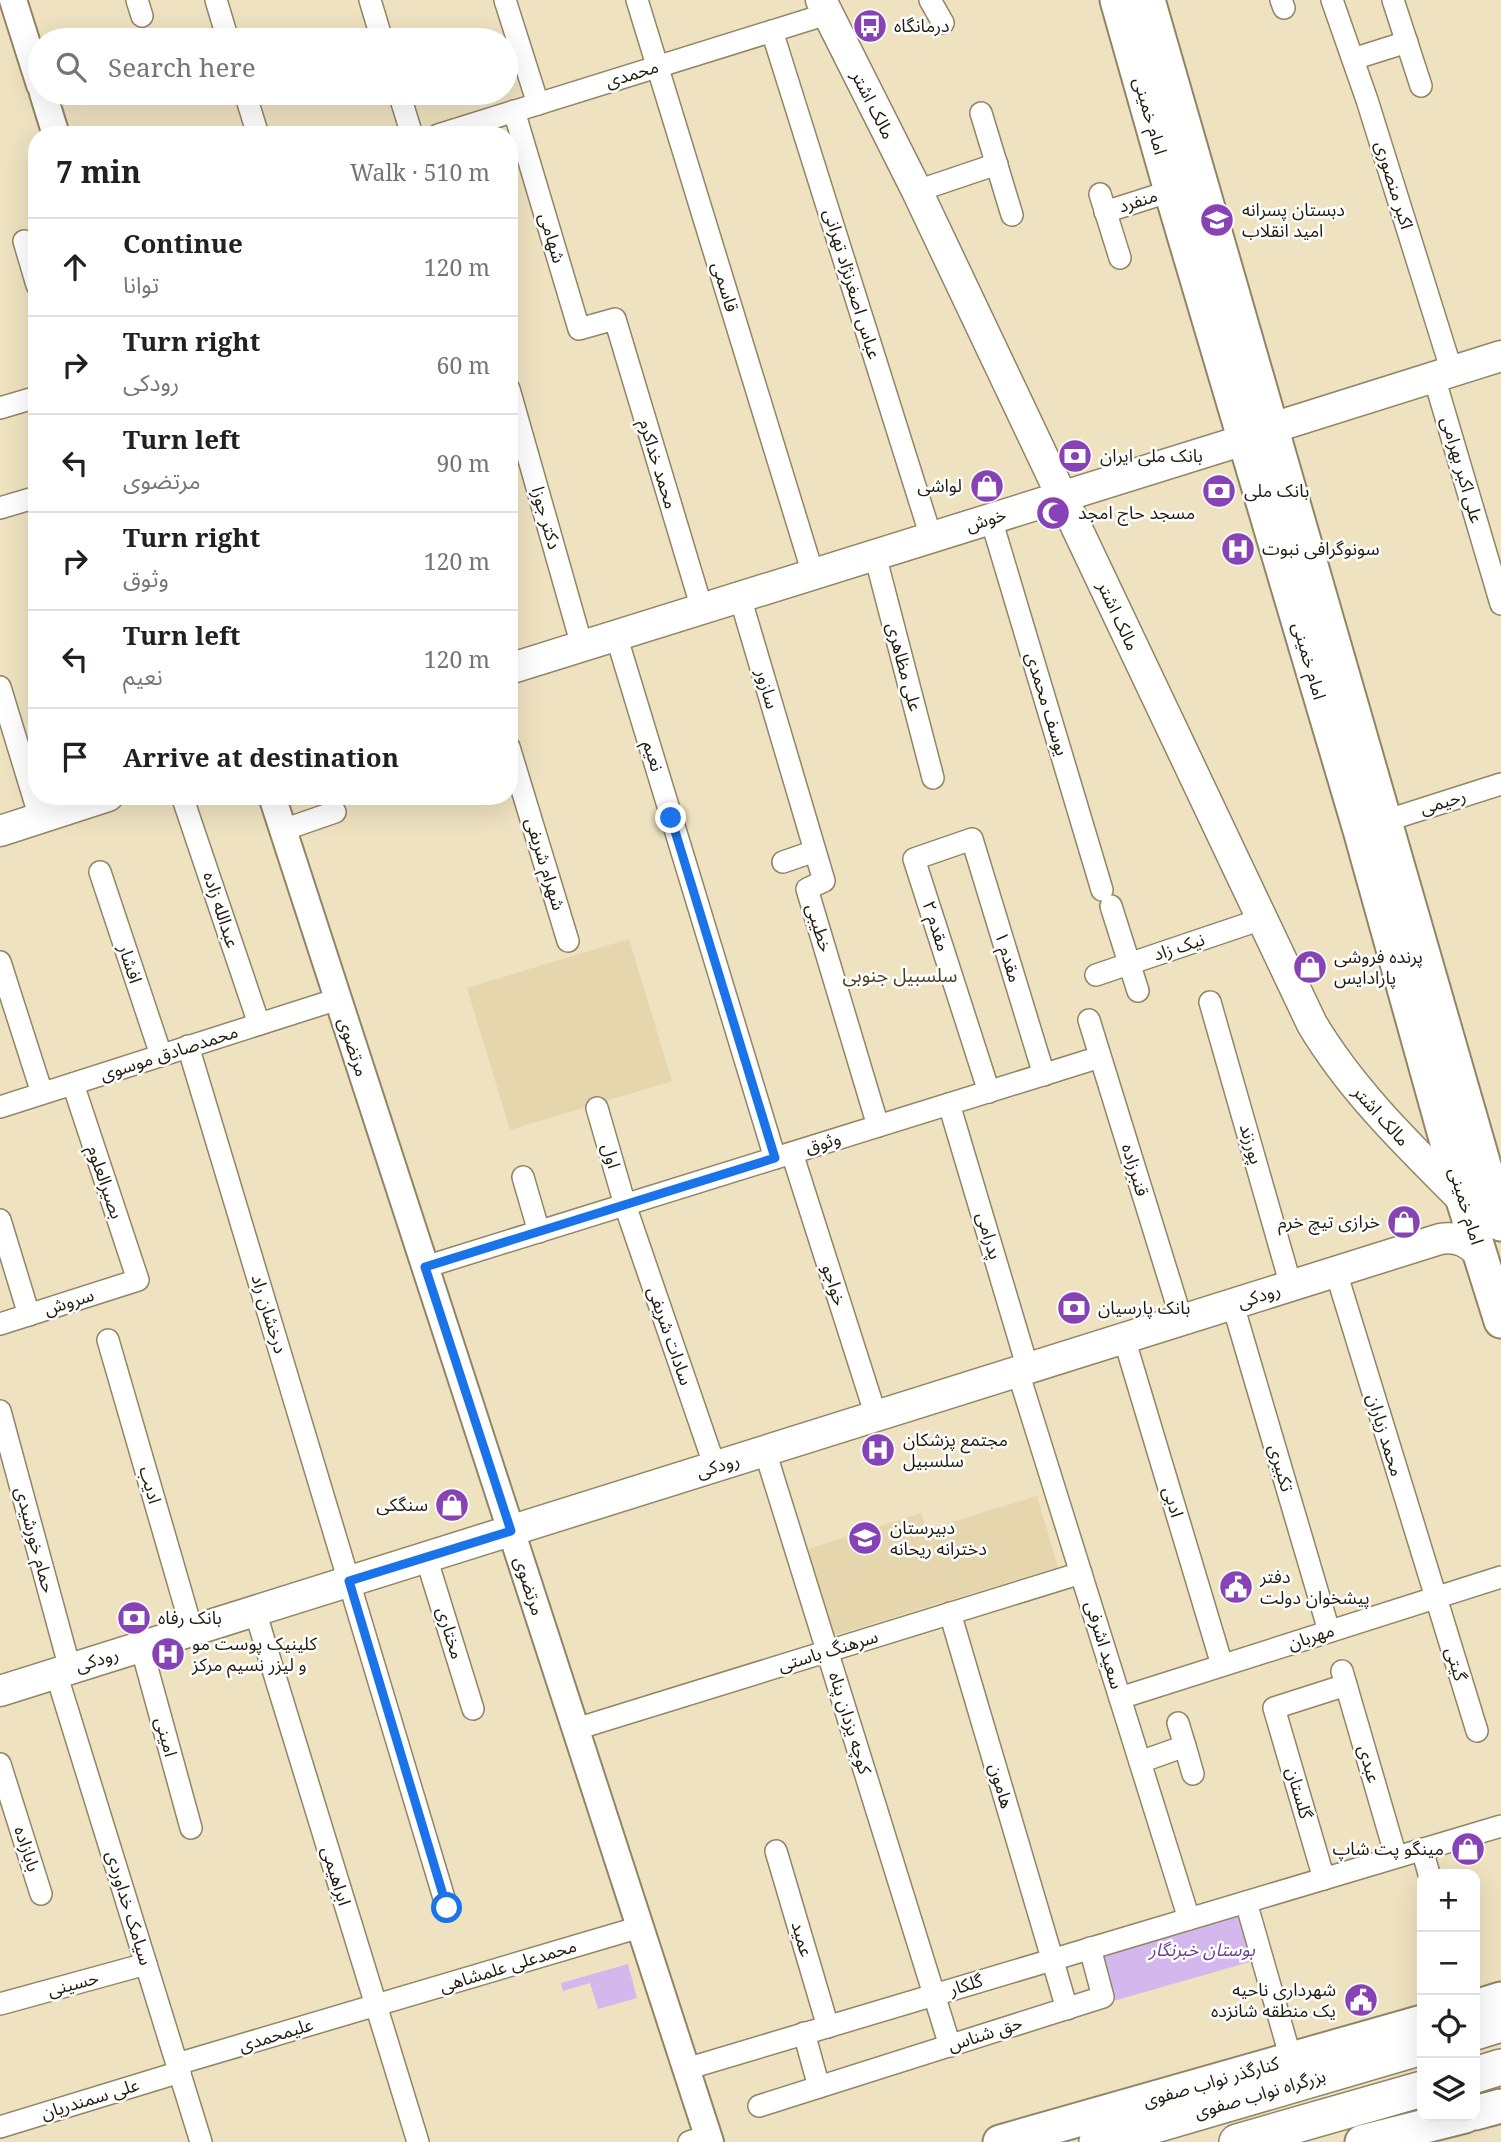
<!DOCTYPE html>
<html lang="en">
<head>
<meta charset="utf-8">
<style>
	body { margin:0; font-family:"Noto Serif","Noto Sans Arabic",serif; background:#f2f2f2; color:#202124 }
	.controls { position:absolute; right:21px; bottom:21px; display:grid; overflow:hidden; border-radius:14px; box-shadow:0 7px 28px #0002 }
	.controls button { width:63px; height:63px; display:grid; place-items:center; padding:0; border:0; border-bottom:2px solid #e0e0e0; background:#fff; color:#202124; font:35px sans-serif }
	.stop { position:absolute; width:21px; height:21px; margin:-16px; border:5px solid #1a73e8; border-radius:50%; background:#fff }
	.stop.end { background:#1a73e8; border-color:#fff; box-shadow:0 2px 7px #0008 }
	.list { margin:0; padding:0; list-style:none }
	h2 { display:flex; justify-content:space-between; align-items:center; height:91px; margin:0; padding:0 28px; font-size:30px }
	h2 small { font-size:23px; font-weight:400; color:#757577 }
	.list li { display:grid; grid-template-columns:46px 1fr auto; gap:21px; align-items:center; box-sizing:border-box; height:98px; padding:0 28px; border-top:2px solid #e0e0e0 }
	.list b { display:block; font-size:26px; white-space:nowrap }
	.list p { margin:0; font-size:23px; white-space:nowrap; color:#757577 }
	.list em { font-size:23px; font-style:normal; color:#757577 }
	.icon { flex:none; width:38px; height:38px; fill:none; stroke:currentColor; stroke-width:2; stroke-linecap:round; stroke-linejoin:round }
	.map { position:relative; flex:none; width:1501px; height:2142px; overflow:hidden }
	.search { position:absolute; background:#fff; box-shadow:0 7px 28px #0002; left:28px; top:28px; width:490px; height:77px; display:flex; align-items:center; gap:18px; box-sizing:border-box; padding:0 24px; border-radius:38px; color:#757577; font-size:26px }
	.panel { position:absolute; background:#fff; box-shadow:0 7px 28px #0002; left:28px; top:126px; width:490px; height:679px; border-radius:28px }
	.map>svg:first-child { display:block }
</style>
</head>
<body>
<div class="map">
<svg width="1501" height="2142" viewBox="0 0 1501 2142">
	<rect width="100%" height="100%" fill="#eee2c0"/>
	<g fill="#e5d6ad">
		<polygon points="629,939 672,1081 510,1130 467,988"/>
		<polygon points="1037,1496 1058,1567 832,1636 805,1550 921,1513 935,1556 928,1529"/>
	</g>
	<g fill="#d4b7ed">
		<polygon points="1240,1914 1253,1961 1113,2001 1098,1955"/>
		<polygon points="628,1964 637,1998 598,2009 590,1983 563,1991 561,1983"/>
	</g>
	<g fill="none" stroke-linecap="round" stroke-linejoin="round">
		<g stroke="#918566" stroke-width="24">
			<g id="minor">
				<polyline points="137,0 142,16"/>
				<polyline points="216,0 228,40"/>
				<polyline points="370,0 382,40"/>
				<polyline points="505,0 538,104"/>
				<polyline points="637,0 813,574"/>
				<polyline points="930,0 943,23"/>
				<polyline points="1281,0 1284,8"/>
				<polyline points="1332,0 1367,100 1452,372"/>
				<polyline points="1393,0 1421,86"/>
				<polyline points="772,31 931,537"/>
				<polyline points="1353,59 1407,42"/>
				<polyline points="245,93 258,135"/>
				<polyline points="399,93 412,135"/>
				<polyline points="514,111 579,329 615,319 702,609"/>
				<polyline points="981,113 1012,215"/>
				<polyline points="438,135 827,14"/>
				<polyline points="917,191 997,164"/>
				<polyline points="1100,194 1120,258"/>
				<polyline points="1105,212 1171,191"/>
				<polyline points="24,241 37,285"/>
				<polyline points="1434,377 1501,604"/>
				<polyline points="509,389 582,646"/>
				<polyline points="0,408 37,397"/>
				<polyline points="0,508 37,497"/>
				<polyline points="991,519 1102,890"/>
				<polyline points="875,555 933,778"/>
				<polyline points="740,597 824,881 807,889 878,1126"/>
				<polyline points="616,635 775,1158"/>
				<polyline points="0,687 40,818"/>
				<polyline points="509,747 568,941"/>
				<polyline points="182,796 259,1024"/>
				<polyline points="1385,821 1501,784"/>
				<polyline points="283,830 335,812"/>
				<polyline points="783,862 815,851"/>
				<polyline points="100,872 161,1055"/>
				<polyline points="1111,906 1138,991"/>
				<polyline points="0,962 42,1093"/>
				<polyline points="1096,975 1262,919"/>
				<polyline points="1210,1002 1291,1286"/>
				<polyline points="1089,1020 1182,1321"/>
				<polyline points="188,1046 447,1908"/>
				<polyline points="989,1092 914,859 972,839 1044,1075"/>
				<polyline points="949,1104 1028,1369"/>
				<polyline points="0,1107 338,999"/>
				<polyline points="597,1108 625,1205 715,1467"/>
				<polyline points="792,1153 876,1416"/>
				<polyline points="523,1177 539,1232"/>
				<polyline points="0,1220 29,1315"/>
				<polyline points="425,1267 1100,1057"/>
				<polyline points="1336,1272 1477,1731"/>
				<polyline points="1233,1305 1329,1631"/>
				<polyline points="0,1324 138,1280 73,1084"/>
				<polyline points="1124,1338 1222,1665"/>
				<polyline points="108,1340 192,1630"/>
				<polyline points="1018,1372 1189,1919"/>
				<polyline points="0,1411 70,1669"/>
				<polyline points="765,1451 950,2046"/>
				<polyline points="426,1557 473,1709"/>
				<polyline points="255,1611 418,2142"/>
				<polyline points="950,1613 1067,2009"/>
				<polyline points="141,1646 191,1828"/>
				<polyline points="1342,1671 1396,1857"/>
				<polyline points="56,1673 201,2142"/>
				<polyline points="1120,1698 1501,1577"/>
				<polyline points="1178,1723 1185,1746"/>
				<polyline points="576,1729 1081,1573"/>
				<polyline points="1140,1762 1185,1746 1193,1774"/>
				<polyline points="0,1764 41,1894"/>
				<polyline points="1422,1849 1429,1874"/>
				<polyline points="776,1851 828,2027"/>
				<polyline points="1324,1879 1274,1708 1346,1685"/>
				<polyline points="1246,1902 1291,2059"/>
				<polyline points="0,2004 146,1964"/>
				<polyline points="804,2033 819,2087"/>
				<polyline points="177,2064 640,1927"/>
				<polyline points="686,2069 1501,1826"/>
				<polyline points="759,2106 1103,1997 1090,1948"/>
				<polyline points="0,2127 180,2072"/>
				<polyline points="689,2142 708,2136"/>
			</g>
		</g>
		<g stroke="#918566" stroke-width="30">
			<g id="tertiary">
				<polyline points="13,0 40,85"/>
				<polyline points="43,93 56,135"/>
				<polyline points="272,796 710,2142"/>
			</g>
		</g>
		<g stroke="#918566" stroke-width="33">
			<g id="secondary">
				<path d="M821 0 917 191 1312 1024C1352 1091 1408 1145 1463 1200"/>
				<polyline points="509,669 1244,440 1272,428 1501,356"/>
				<polyline points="0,831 108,796"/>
				<path d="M0 1691 1440 1239C1457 1236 1470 1242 1481 1256"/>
			</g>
		</g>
		<g stroke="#918566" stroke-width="37">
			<g id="primary">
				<polyline points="1117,0 1171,191 1360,830 1463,1200 1501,1321"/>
				<polyline points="1148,0 1501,1224"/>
				<polyline points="1475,2007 1501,1999"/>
				<polyline points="1475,2113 1501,2106"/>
				<polyline points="1000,2142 1422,2022"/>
				<polyline points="1362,2142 1465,2116"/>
			</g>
		</g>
		<g stroke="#918566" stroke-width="38">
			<g id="trunk">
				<polyline points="1475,2032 1501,2024"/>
				<polyline points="1475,2075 1501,2067"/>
				<polyline points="1097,2142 1422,2047"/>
				<polyline points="1237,2142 1422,2089"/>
			</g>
		</g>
		<use href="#minor" stroke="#fff" stroke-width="21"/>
		<use href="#tertiary" stroke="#fff" stroke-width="26"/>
		<use href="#secondary" stroke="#fff" stroke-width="30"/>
		<use href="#primary" stroke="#fff" stroke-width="33"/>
		<use href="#trunk" stroke="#fff" stroke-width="35"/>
	</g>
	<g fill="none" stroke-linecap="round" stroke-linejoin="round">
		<polyline stroke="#1a73e8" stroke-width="9" points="447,1908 349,1581 511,1531 425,1267 775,1158 671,818"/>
	</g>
	<defs>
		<g id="bus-disc" transform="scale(1.75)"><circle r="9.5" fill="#8742b5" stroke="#fff"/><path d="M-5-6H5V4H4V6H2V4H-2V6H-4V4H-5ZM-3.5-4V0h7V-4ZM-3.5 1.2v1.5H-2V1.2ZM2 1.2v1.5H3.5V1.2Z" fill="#fff"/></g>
		<g id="school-disc" transform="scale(1.75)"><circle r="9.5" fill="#8742b5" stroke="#fff"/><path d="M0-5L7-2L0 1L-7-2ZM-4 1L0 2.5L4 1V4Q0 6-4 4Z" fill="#fff"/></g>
		<g id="bank-disc" transform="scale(1.75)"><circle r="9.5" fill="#8742b5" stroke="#fff"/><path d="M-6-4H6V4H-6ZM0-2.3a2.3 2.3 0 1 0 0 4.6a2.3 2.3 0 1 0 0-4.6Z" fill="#fff"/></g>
		<g id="shop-disc" transform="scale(1.75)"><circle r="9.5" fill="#8742b5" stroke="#fff"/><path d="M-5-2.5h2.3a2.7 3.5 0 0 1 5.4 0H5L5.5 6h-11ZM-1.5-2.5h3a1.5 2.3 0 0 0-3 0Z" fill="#fff"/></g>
		<g id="mosque-disc" transform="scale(1.75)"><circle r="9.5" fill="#8742b5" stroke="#fff"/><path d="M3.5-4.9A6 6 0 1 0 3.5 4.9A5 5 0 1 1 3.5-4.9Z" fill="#fff"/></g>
		<g id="hospital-disc" transform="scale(1.75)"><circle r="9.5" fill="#8742b5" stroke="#fff"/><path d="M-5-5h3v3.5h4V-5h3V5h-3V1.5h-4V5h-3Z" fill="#fff"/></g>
		<g id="civic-disc" transform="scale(1.75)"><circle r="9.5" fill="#8742b5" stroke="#fff"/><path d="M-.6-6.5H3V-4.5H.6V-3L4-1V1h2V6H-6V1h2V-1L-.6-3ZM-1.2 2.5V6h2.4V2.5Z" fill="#fff"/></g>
	</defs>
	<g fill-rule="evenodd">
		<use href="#bus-disc" x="870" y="26"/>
		<use href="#school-disc" x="1217" y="220"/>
		<use href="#bank-disc" x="1075" y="456"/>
		<use href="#shop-disc" x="987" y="486"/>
		<use href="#bank-disc" x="1219" y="491"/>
		<use href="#mosque-disc" x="1053" y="513"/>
		<use href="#hospital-disc" x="1238" y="549"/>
		<use href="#shop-disc" x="1310" y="967"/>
		<use href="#shop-disc" x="1404" y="1222"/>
		<use href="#bank-disc" x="1074" y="1308"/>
		<use href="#hospital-disc" x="878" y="1450"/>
		<use href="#shop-disc" x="452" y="1505"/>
		<use href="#school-disc" x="865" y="1538"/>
		<use href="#civic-disc" x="1236" y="1587"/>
		<use href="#bank-disc" x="134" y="1618"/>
		<use href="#hospital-disc" x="168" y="1654"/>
		<use href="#shop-disc" x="1468" y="1849"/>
		<use href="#civic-disc" x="1361" y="2000"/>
	</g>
	<g text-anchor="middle" stroke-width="5" stroke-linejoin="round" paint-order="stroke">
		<g font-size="18" fill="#201c0f" stroke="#fff" text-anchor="start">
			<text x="894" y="32">درمانگاه</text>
			<text x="1242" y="216">دبستان پسرانه<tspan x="1242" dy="21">امید انقلاب</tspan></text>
			<text x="1100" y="462">بانک ملی ایران</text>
			<text x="962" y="492" text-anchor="end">لواشی</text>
			<text x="1244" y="497">بانک ملی</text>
			<text x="1078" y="519">مسجد حاج امجد</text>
			<text x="1262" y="555">سونوگرافی نبوت</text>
			<text x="1334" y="963">پرنده فروشی<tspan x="1334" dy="21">پارادایس</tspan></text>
			<text x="1380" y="1228" text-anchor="end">خرازی تیچ خرم</text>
			<text x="1098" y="1314">بانک پارسیان</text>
			<text x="903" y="1446">مجتمع پزشکان<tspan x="903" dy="21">سلسبیل</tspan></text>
			<text x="428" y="1511" text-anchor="end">سنگکی</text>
			<text x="890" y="1534">دبیرستان<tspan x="890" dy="21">دخترانه ریحانه</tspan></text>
			<text x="1260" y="1583">دفتر<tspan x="1260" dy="21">پیشخوان دولت</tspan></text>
			<text x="158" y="1624">بانک رفاه</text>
			<text x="192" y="1650">کلینیک پوست مو<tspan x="192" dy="21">و لیزر نسیم مرکز</tspan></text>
			<text x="1444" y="1855" text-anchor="end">مینگو پت شاپ</text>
			<text x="1336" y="1996" text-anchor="end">شهرداری ناحیه<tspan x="1336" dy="21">یک منطقه شانزده</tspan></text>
		</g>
		<g font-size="18" fill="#201c0f" stroke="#fff">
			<text transform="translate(632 74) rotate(-17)" y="6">محمدی</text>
			<text transform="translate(873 105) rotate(63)" y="6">مالک اشتر</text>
			<text transform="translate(1150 116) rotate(74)" y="6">امام خمینی</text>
			<text transform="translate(1394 185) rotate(73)" y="6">اکبر منصوری</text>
			<text transform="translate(1138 201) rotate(-18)" y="6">منفرد</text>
			<text transform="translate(552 238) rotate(73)" y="6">شهامی</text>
			<text transform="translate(852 284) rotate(73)" y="6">عباس اصغرنژاد تهرانی</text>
			<text transform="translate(725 287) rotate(73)" y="6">قاسمی</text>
			<text transform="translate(658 464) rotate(73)" y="6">محمد خداکرم</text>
			<text transform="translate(1462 470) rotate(74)" y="6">علی اکبر بهرامی</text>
			<text transform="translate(546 518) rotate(74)" y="6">دکتر جوزا</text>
			<text transform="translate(986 520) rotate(-17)" y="6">خوش</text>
			<text transform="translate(1118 616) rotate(65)" y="6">مالک اشتر</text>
			<text transform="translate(1309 661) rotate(74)" y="6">امام خمینی</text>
			<text transform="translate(904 667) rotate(75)" y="6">علی مظاهری</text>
			<text transform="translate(767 689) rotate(74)" y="6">سازور</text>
			<text transform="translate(1047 704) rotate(73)" y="6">یوسف محمدی</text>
			<text transform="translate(653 756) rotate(73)" y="6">نعیم</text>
			<text transform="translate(1443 802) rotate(-17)" y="6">رحیمی</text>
			<text transform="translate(545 864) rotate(73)" y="6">شهرام شریفی</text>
			<text transform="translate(221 910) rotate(72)" y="6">عبدالله زاده</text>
			<text transform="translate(936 926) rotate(72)" y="6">مقدم ۲</text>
			<text transform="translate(819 928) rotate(73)" y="6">خطیبی</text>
			<text transform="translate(1179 947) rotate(-18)" y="6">نیک زاد</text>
			<text transform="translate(1008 957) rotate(73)" y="6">مقدم ۱</text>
			<text transform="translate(130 964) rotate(72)" y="6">افشار</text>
			<text transform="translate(353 1047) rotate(72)" y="6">مرتضوی</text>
			<text transform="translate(169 1053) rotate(-18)" y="6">محمدصادق موسوی</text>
			<text transform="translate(1381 1116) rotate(48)" y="6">مالک اشتر</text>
			<text transform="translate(823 1143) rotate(-17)" y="6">وثوق</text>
			<text transform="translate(1251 1144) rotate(74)" y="6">پورزند</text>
			<text transform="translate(611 1156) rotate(74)" y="6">اول</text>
			<text transform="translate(1135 1170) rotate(73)" y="6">قنبرزاده</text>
			<text transform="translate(105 1182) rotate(71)" y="6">بصیرالعلوم</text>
			<text transform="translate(1466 1206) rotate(73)" y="6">امام خمینی</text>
			<text transform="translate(989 1236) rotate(74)" y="6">پدرامی</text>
			<text transform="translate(834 1285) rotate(72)" y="6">خواجو</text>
			<text transform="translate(1259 1296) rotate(-18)" y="6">رودکی</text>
			<text transform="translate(69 1302) rotate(-18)" y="6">سروش</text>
			<text transform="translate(269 1314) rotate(73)" y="6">درخشان راد</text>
			<text transform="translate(670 1336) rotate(71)" y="6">سادات شریفی</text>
			<text transform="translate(1385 1435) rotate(73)" y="6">محمد زیاران</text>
			<text transform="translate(718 1466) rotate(-17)" y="6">رودکی</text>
			<text transform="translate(1281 1468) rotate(74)" y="6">تکبیری</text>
			<text transform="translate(150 1485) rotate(74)" y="6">ادیب</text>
			<text transform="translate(1173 1502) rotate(73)" y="6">ادبی</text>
			<text transform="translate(35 1540) rotate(75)" y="6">حمام خورشیدی</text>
			<text transform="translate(529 1586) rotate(72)" y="6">مرتضوی</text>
			<text transform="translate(450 1633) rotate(73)" y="6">مختاری</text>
			<text transform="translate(1311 1637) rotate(-18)" y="6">مهربان</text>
			<text transform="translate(1104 1645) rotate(73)" y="6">سعید اشرفی</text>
			<text transform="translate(828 1651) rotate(-17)" y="6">سرهنگ باستی</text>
			<text transform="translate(97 1660) rotate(-17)" y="6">رودکی</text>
			<text transform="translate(1456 1664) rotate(73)" y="6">گیتی</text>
			<text transform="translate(850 1723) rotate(73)" y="6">کوچه یزدان پناه</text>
			<text transform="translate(166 1737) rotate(75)" y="6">امینی</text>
			<text transform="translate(1369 1764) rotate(74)" y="6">عبدی</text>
			<text transform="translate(1001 1786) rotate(74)" y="6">هامون</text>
			<text transform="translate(1299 1793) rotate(74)" y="6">گلستان</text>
			<text transform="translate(27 1849) rotate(72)" y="6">بابازاده</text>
			<text transform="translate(336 1876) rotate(73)" y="6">ابراهیمی</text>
			<text transform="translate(129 1908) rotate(73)" y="6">سیامک خداوردی</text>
			<text transform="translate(802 1939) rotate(74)" y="6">عمید</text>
			<text transform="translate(508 1966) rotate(-17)" y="6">محمدعلی علمشاهی</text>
			<text transform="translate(73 1984) rotate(-15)" y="6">حسینی</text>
			<text transform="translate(966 1985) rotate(-17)" y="6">گلکار</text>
			<text transform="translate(985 2034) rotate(-18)" y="6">حق شناس</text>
			<text transform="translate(276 2035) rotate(-17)" y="6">علیمحمدی</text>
			<text transform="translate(1211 2082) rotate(-16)" y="6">کنارگذر نواب صفوی</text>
			<text transform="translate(1260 2094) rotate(-16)" y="6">بزرگراه نواب صفوی</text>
			<text transform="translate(90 2099) rotate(-17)" y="6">علی سمندریان</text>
		</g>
		<g font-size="18" font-style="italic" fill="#6d3f8e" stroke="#fff">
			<text x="1202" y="1956">بوستان خبرنگار</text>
		</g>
		<g font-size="19" fill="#493f22" stroke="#fff">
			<text x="900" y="982">سلسبیل جنوبی</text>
		</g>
	</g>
</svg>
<div class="controls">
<button>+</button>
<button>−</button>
<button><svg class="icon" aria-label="locate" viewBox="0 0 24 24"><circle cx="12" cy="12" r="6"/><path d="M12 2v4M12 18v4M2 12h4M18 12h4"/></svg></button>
<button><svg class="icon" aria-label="layers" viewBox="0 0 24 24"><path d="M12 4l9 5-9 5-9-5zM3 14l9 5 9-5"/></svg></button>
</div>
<div class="stop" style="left:447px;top:1908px"></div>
<div class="stop end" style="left:671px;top:818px"></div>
<div class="search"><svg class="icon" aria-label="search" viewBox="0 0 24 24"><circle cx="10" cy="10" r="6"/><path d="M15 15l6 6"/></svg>Search here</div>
<section class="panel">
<h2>7 min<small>Walk · 510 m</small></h2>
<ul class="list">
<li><svg class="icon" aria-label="ahead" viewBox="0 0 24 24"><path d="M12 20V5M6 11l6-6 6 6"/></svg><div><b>Continue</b><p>توانا</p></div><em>120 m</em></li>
<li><svg class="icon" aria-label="right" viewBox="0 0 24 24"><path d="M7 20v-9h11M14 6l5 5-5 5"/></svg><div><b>Turn right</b><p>رودکی</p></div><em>60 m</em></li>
<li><svg class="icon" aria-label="left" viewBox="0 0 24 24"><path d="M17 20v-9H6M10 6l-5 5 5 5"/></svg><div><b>Turn left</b><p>مرتضوی</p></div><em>90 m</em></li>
<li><svg class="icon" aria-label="right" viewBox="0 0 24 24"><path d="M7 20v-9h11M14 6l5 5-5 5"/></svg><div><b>Turn right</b><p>وثوق</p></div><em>120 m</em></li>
<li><svg class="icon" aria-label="left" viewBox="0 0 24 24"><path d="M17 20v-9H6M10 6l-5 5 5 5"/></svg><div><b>Turn left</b><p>نعیم</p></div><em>120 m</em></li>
<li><svg class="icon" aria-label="arrive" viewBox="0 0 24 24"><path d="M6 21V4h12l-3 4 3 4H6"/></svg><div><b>Arrive at destination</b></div></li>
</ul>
</section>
</div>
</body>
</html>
